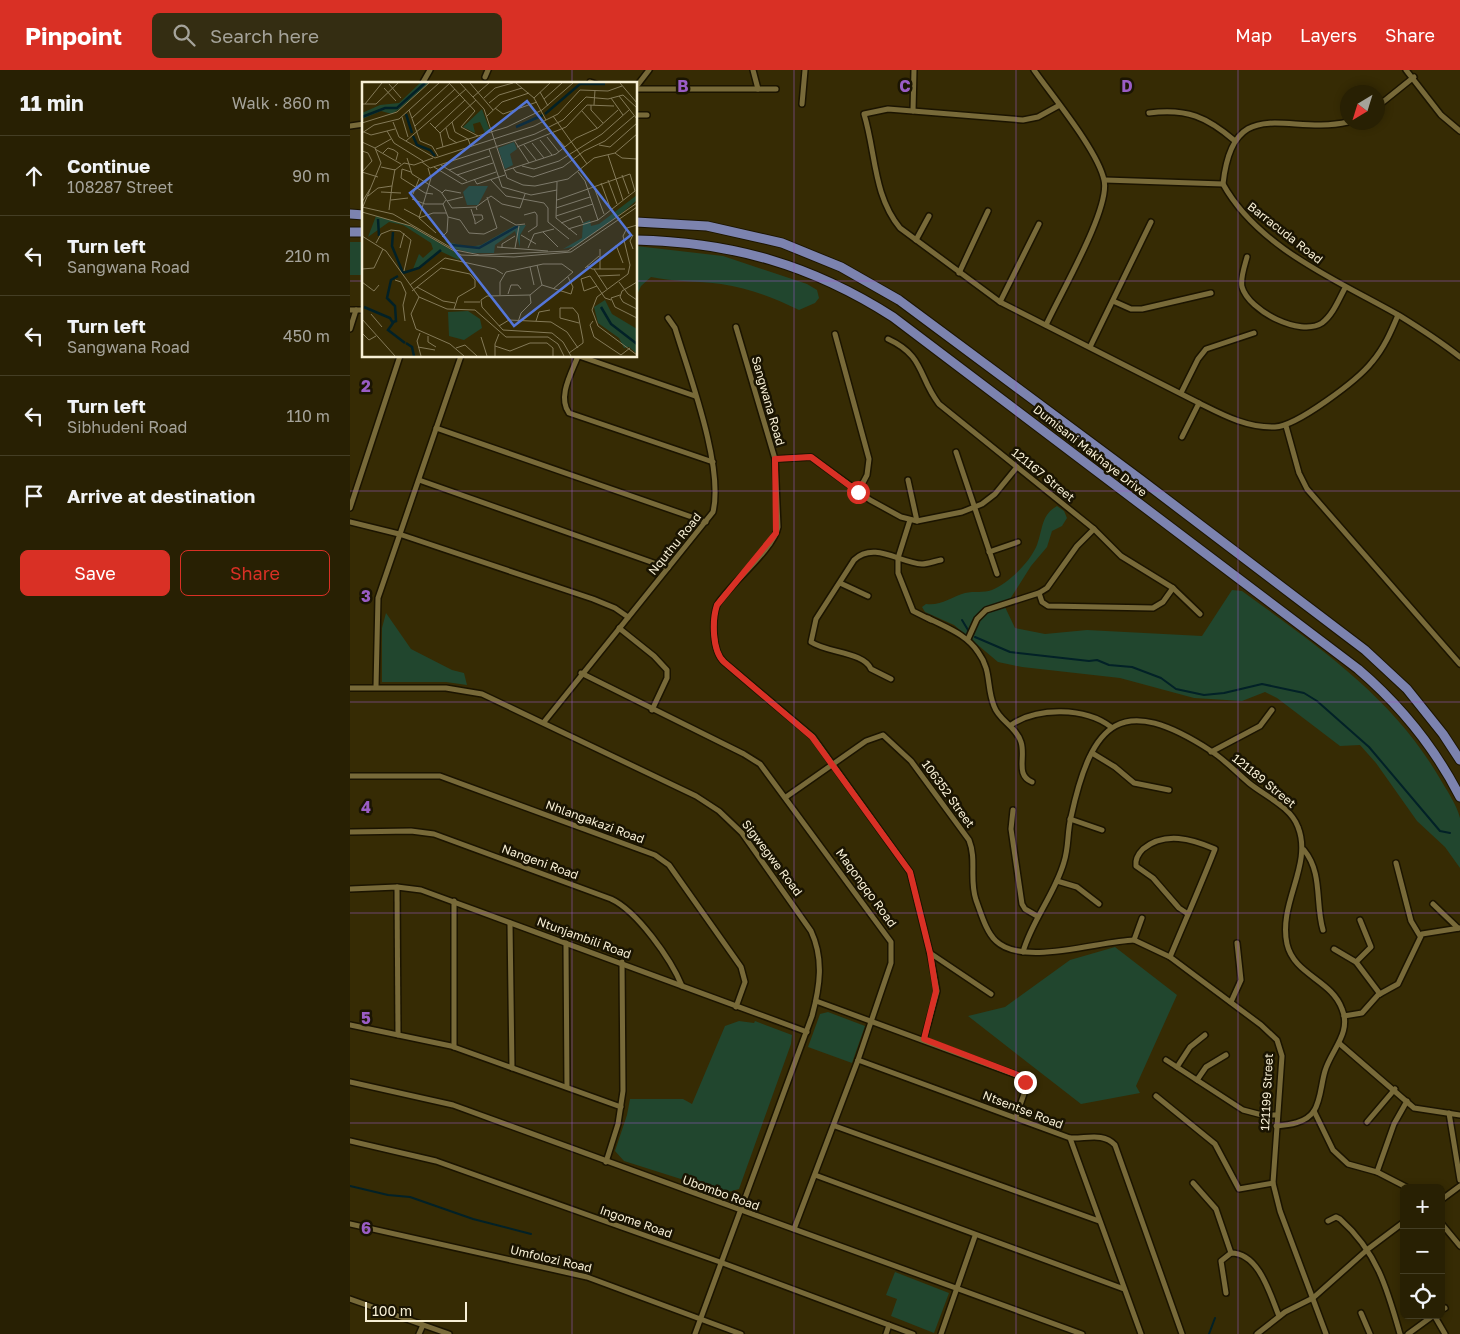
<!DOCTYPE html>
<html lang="en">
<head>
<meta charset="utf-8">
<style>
	body { margin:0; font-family:"Golos Text",sans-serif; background:#342d12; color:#f1f3f6 }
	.controls { position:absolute; right:15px; bottom:15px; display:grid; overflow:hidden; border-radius:8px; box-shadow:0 2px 8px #0003 }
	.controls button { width:45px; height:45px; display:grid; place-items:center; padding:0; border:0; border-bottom:1px solid #443e25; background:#282003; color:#f1f3f6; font:25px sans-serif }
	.compass { position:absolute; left:990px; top:15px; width:45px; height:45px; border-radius:50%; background:#282003; box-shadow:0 2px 8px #0003; rotate:218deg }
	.scale { position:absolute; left:15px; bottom:12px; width:102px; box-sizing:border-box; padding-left:5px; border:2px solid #f8f0d6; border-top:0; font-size:14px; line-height:18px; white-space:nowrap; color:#f8f0d6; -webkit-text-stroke:4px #1a1402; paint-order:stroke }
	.stop { position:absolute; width:15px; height:15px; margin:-11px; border:4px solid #d93025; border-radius:50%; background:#fff }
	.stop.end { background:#d93025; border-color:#fff; box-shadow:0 1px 5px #0008 }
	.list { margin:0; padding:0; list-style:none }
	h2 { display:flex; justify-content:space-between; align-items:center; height:65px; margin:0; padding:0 20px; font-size:21px }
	h2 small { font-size:16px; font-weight:400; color:#a5a39a }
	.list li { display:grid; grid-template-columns:32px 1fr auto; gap:15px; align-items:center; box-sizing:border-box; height:80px; padding:0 20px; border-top:1px solid #443e25 }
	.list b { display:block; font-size:19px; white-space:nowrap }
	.list p { margin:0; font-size:16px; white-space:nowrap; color:#a5a39a }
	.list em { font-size:16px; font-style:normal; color:#a5a39a }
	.actions { display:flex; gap:10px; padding:15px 20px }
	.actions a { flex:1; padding:11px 0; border:1px solid #d93025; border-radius:8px; text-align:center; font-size:18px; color:#d93025 }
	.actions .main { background:#d93025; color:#fff }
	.icon { flex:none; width:28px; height:28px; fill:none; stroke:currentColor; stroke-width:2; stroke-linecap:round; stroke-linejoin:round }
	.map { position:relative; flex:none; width:1110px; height:1264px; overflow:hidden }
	header { display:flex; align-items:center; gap:30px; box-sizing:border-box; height:70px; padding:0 25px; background:#d93025; color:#fff }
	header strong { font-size:24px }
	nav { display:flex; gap:28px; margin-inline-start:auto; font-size:18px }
	.search { width:350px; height:45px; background:#342d12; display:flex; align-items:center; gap:12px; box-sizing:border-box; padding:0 18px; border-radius:8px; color:#a5a39a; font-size:19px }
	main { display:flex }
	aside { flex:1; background:#282003 }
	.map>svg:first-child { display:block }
</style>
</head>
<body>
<header>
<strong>Pinpoint</strong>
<div class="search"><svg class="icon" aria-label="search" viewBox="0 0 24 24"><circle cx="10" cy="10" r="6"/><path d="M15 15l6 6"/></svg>Search here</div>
<nav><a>Map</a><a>Layers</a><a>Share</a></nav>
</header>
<main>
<aside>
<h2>11 min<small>Walk · 860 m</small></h2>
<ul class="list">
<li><svg class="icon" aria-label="ahead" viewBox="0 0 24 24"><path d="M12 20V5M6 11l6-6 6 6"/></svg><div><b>Continue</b><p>108287 Street</p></div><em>90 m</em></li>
<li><svg class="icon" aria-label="left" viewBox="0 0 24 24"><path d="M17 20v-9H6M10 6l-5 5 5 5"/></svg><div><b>Turn left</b><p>Sangwana Road</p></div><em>210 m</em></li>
<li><svg class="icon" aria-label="left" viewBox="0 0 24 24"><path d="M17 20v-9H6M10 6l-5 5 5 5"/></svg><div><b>Turn left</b><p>Sangwana Road</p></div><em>450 m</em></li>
<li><svg class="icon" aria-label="left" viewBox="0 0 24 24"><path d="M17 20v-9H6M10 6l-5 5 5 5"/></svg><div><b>Turn left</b><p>Sibhudeni Road</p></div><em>110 m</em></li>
<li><svg class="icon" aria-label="arrive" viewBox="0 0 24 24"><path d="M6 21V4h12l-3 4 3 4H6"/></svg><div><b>Arrive at destination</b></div></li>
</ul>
<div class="actions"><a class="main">Save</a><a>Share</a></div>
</aside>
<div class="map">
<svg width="1110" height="1264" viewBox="0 0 1110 1264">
	<rect width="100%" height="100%" fill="#362b04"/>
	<g fill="#21462e">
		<rect x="0" y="172" width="14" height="33"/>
		<path d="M286 176 373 186 457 214 467 220 469 228 465 233 449 240C424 228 399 218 371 214 348 211 324 212 301 207L291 216 286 227Z"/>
		<path d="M707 436 714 441 717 448 712 456 702 461 697 477 681 496 655 537 665 558 695 564 737 560 852 566 882 520 892 521C967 576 1041 625 1089 707 1096 719 1107 735 1110 748 1110 763 1110 782 1110 798L1095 777 1067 751 1026 693 1010 675 990 676 927 628 915 622 892 631 844 628 770 608 672 597 648 592 604 555 575 542 572 537 576 534C591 536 601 527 615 523 624 521 633 523 642 520 659 513 680 492 687 475 693 459 691 445 707 436Z"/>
		<polygon points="36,543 61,579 102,600 114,603 117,615 96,612 32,612 32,558"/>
		<polygon points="765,877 827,925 786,1016 790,1023 731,1034 618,946 655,937 720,890"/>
		<polygon points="478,942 515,956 502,993 458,977 470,944"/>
		<polygon points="389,951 404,953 405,951 442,965 441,974 389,1119 375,1123 274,1091 265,1081 277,1045 280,1029 333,1029 342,1034 375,956"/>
		<polygon points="545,1202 599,1223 584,1263 541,1246 547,1229 536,1225"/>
	</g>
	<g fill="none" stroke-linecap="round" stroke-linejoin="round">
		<g stroke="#022127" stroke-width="2">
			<polyline points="612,550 618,560"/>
			<polyline points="625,567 660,582 739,591 747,590 759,595 782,597 811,608 826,619 854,625 874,623 912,614 954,623 967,631 1019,677 1090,761 1100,763"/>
			<polyline points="0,1116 38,1125 60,1127 123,1149 181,1164"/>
			<polyline points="859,1264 865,1248"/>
		</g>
		<g stroke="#1b1400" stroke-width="8">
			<g id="street">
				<polyline points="403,0 408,19"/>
				<path d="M684 0C703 27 748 81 754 110 761 138 709 226 696 255"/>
				<polyline points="1056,0 1091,45 1110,61"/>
				<polyline points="135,7 138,0"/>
				<polyline points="240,12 246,14"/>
				<polyline points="72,14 80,0"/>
				<polyline points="286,17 299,0"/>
				<polyline points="286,19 426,19"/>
				<polyline points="452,34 455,0"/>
				<path d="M708 36 688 47 673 50 538 39 514 44C526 83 523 125 550 158L650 232 849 333C873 345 897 358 925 357 947 356 1008 310 1022 292 1034 278 1041 262 1048 245"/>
				<polyline points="1028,36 1064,7"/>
				<polyline points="563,41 564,0"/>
				<path d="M799 43C837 38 857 47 885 71"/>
				<polyline points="286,45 297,45"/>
				<path d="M998 52C938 66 883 21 873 114 909 179 989 211 1050 246 1071 259 1091 272 1110 287"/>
				<polyline points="0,56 14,54"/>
				<polyline points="755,110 873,114"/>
				<polyline points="566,170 579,146"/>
				<path d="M897 187C895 195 890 208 892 217 899 241 950 267 972 253 983 245 989 229 995 218"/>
				<polyline points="609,203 638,141"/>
				<polyline points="763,231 781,239 792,239 861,223"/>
				<polyline points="650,232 689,154"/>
				<polyline points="0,240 14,240"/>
				<path d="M386 257 425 389 428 457C424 479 380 514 367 535 362 550 362 581 374 592L463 667 560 802 580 883 587 921 574 969"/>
				<polyline points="0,259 6,240"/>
				<polyline points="485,264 519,389 517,405 508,422"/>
				<path d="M538 269C575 286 568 307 589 334L744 459 771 486 823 518 850 544"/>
				<polyline points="740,277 801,152"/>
				<path d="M228 286C222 302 207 327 219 343L363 392"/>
				<polyline points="229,286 345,326"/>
				<polyline points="831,323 848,289 856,279 904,263"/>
				<polyline points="936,356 949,403 957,419 1110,594"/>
				<polyline points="86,358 356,452"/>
				<polyline points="832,367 849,333"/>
				<polyline points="606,382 647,504"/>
				<polyline points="425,389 461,387 520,430 551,447 567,451 612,442 632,434 645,424 667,397"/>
				<polyline points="69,410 318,498"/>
				<polyline points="558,410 567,451"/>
				<polyline points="0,438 50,286"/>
				<polyline points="560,450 548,488 548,503 563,541 581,550"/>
				<polyline points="0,452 49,464 243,529 265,538 278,547"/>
				<polyline points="639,482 668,472"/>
				<polyline points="490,513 518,526"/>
				<polyline points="689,523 692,532 698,536 803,538 813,532 823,518"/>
				<path d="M578 548C597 558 616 564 628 582 642 601 636 616 644 636 649 651 666 656 671 672 676 687 665 705 682 712"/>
				<polyline points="269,558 304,586 317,600 317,608 302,640"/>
				<polyline points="618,569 627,549 636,540 689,523 697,518 727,476 744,459"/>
				<polyline points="231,603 394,684 410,694 541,872 541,893 508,990 444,1159"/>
				<path d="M541 609 521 599C514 582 477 583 461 572L466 549 504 490C524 471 550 493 572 494 578 494 585 491 591 490"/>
				<polyline points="26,617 28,528 111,286"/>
				<path d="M0 618H96L132 624 346 726 369 741 392 763 461 861C474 889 470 916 462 946L345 1264"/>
				<path d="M194 652 363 442C374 397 339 304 325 258L318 248"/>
				<path d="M661 655C687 637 735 637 761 657"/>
				<polyline points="861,682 910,656 922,640"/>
				<polyline points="742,683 765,697 784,713 819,720"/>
				<polyline points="0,706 90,706 305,785 319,795 391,897 395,912 386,937"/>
				<path d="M436 727 516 671 533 665 561 691 619 770C627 790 619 809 626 830 631 843 636 862 646 871 673 897 749 871 784 870"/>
				<polyline points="663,740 661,759 672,834 675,839 687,846"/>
				<polyline points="720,749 752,760"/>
				<path d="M0 762 61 761 84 764 261 829C287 841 321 889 332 916"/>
				<path d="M954 780C973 803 965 833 973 860"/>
				<polyline points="1046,793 1061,851 1070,866"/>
				<polyline points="707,811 727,817 749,834"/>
				<polyline points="47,817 48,965"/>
				<polyline points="0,819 47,817 71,820 457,962"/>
				<polyline points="104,831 104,977"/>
				<polyline points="1083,834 1108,858"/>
				<polyline points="792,848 784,870 820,887 911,955 927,970 932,986 923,1113 930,1141 976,1264"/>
				<polyline points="160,853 162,998"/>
				<polyline points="216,873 217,1017"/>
				<polyline points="984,879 1006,892 1030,924"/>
				<path d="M673 882C682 850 705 824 714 792 719 777 717 762 721 747 742 650 772 623 861 681 875 690 886 702 899 713 915 726 941 737 948 757 963 795 928 833 937 874 944 905 982 910 992 939 1002 963 981 980 975 1001 971 1014 971 1030 964 1041 956 1053 939 1055 926 1056"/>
				<polyline points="580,883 641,924"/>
				<path d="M820 887C835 851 851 815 865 779 842 769 815 761 793 779 788 784 785 789 786 796L803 808 829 838 838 844"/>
				<polyline points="1006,892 1021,877 1010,850"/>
				<polyline points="466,931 672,1007 676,1018 666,1047"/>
				<polyline points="881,932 891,910 887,873"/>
				<polyline points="994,946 1012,943 1028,925 1048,914 1072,864 1110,858"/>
				<polyline points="0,955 101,976 271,1037"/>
				<polyline points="990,974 1064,1038 1110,1045"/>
				<path d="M508 990 720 1068C736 1069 753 1062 765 1075L832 1264"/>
				<polyline points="816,990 893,1040 912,1045 927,1045"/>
				<polyline points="827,997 840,977 855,965"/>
				<polyline points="847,1010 856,997 876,985"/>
				<polyline points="0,1012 103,1035 732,1264"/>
				<polyline points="806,1026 865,1074 889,1119 923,1113"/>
				<polyline points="964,1041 983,1080 998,1094 1027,1102 1058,1118"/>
				<polyline points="1099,1043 1110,1110"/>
				<polyline points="1017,1052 1045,1019"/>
				<polyline points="485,1056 749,1151"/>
				<polyline points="720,1068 791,1264"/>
				<polyline points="0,1071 86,1091 370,1192 563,1264"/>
				<polyline points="256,1092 268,1054 273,1021 272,892"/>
				<polyline points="1027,1102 1044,1054 1057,1031"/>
				<polyline points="465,1105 774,1219"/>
				<polyline points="843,1113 866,1139 881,1183"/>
				<polyline points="1091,1130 1110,1116"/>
				<path d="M978 1151 986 1147 990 1149C1027 1182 1037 1218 1050 1264"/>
				<polyline points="1091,1153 1110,1176"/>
				<polyline points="0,1154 237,1207 391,1264"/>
				<path d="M876 1223 871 1191 881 1183C909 1183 920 1224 929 1246"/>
				<polyline points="0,1229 99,1264"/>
				<polyline points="1091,1240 1095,1238"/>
				<polyline points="1011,1243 1020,1264"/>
				<polyline points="1084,1245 1095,1264"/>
				<polyline points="69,1264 73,1255"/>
				<polyline points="536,1264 539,1255"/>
				<polyline points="591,1264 625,1166"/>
				<polyline points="907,1264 935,1242 963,1228 1018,1179 1054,1152"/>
				<polyline points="1058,1264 1084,1245"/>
			</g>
		</g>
		<g stroke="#1b1400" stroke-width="11">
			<g id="primary">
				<polyline points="0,144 14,145"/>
				<polyline points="286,152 357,156 432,173 491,197 549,230 790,409 1015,580 1057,619 1093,664 1110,690"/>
				<polyline points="0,162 14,162"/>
				<path d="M286 170C382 172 462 195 543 247L1008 599C1050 635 1085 678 1110 727"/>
			</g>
		</g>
		<use href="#street" stroke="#786a39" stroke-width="5"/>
		<use href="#primary" stroke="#7c83af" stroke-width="9"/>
	</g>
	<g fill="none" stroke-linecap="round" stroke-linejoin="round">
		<path stroke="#d93025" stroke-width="6" d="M508 422 461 387 425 389 426 463 367 535C362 550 362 581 374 592L462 667 560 802 580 883 586 921 574 969 668 1005 675 1012"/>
	</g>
	<path fill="none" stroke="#9a5dc5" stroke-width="1" stroke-opacity="0.55" d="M222 0V14M444 0V1264M666 0V1264M888 0V1264M0 211H14M286 211H1110M222 286V1264M0 421H1110M0 632H1110M0 843H1110M0 1053H1110"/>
	<g text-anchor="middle" stroke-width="5" stroke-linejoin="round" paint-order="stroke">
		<g font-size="12" fill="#f8f0d6" stroke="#1a1402">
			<text transform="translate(935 163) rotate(38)" y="4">Barracuda Road</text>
			<text transform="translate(418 331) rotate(74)" y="4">Sangwana Road</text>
			<text transform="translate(740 381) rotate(38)" y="4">Dumisani Makhaye Drive</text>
			<text transform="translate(693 405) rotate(39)" y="4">121167 Street</text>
			<text transform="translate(325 474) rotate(-51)" y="4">Nquthu Road</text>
			<text transform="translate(914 711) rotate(39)" y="4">121189 Street</text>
			<text transform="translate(598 724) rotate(54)" y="4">106352 Street</text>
			<text transform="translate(245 752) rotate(20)" y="4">Nhlangakazi Road</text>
			<text transform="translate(422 788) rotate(53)" y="4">Sigwegwe Road</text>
			<text transform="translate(190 792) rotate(20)" y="4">Nangeni Road</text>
			<text transform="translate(516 818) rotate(54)" y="4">Maqongqo Road</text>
			<text transform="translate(234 868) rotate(20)" y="4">Ntunjambili Road</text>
			<text transform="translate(917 1022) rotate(-87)" y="4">121199 Street</text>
			<text transform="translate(673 1040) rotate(21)" y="4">Ntsentse Road</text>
			<text transform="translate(371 1123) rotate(20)" y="4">Ubombo Road</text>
			<text transform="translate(286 1152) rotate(19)" y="4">Ingome Road</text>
			<text transform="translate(201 1189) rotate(13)" y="4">Umfolozi Road</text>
		</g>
	</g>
	<g transform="translate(12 12)">
		<rect width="275" height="275" fill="#362b04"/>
		<path d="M58 1H67L36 28 30 32 19 29 0 37V31L18 23 37 21ZM120 27 128 49 123 51 118 40 111 42 113 51 101 45ZM152 60 155 67 148 72 151 83 143 87 136 66ZM107 104H126L116 123H105L101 110ZM275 113V118L260 131 214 164 201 167 220 156 221 141 228 138 229 144 237 142ZM14 134 45 143 59 150 98 173 97 178 78 169 62 183 51 187 57 172 61 176 71 167 69 161 41 143 27 140 6 155ZM164 143 158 153V165L153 149 133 163 132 171H110L94 167 82 159 107 165 119 163 152 144ZM243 218 250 232 275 247V272L267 265 262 266 257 256 236 241 232 225ZM106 229 118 237 120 246 102 258 87 254 86 230Z" fill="#21462e"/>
		<path fill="none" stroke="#022127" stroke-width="2.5" d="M44 32 50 51M183 32 218 2H243M0 35 23 26H35L63 1M154 45 181 33M51 54 55 63 68 68 73 74M16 137 17 154M31 150 30 164 41 191M90 163 117 166 156 144M41 191 57 186 79 168M2 225 28 236 31 241 26 248 43 261M239 225 249 242 275 262M31 240 34 239 33 224 25 216 29 198 36 194M44 261 50 265 52 274"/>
		<path fill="none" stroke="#847a58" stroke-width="1" d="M87 1 113 29 99 45 116 54M98 1 122 27 145 96 161 103 173 104 206 97 232 76 253 71 275 52M108 1 131 28M154 1 172 16 184 38M258 1 275 21M27 2 39 16M22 6 34 19M178 10 186 24M257 14 275 37M111 15 127 1M122 16 133 6 151 1M172 16 188 1M249 16 261 33M182 17 200 1M127 21 137 13 160 6M0 22H14L36 1M3 22 20 1M229 23V28L241 41M232 23 233 8M133 26 141 32 175 20M47 28 58 59 70 64 76 74M220 29 235 46M125 34 140 20 167 11M191 34 225 82M40 35 46 55M50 36 88 1M31 40 37 55 73 76 172 44 196 32 218 8 246 9 260 4M90 40 93 50 106 57 109 65M0 41 35 30 67 1M68 41 78 51 81 65M53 44 93 7M73 46 103 18M84 46 87 56 95 61M25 49 32 61 61 79M2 50 9 53 33 47M0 51 12 43 37 37 77 1M78 51 114 18M191 51 203 65M185 55 197 70M152 58 167 81M178 58 190 73M44 59 104 7M0 60 13 66 19 81 0 127M170 61 182 76M162 63 174 78M237 63 248 65 275 41M155 65 204 45 225 23 252 24M13 66 29 57M13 67 39 82M74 67 145 45 180 28 211 1M127 67 140 105 169 113 195 108M0 69 6 71 10 79 0 90M21 71 26 66 32 68 36 71 34 78M253 71 260 76 275 77M246 73 261 118M45 76 50 92 79 110 90 126 114 125 115 128M60 80 68 86 173 52 201 38 224 15 246 17 261 13 275 26M79 83 105 99M160 84 172 87 197 79 240 52 267 28M19 85 33 88 42 81 52 83 71 76M72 85 100 102 134 90M66 86 69 96 57 136 74 151M151 86 154 90 171 95 201 85 222 69 243 59 272 34M87 88 128 74M142 89 194 72 214 56 236 46 256 28M0 90 16 95M49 90 40 87 39 96 63 111 71 112M216 90 223 99 236 138M95 93 131 81M260 93 267 112M112 97 115 102 143 93M129 98 144 114 182 121 186 126V140L207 157M246 98 255 122M195 100 194 136 215 153M239 101 249 128M232 105 242 132M19 110 39 111M80 111 83 108 99 111M51 112 57 97M6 114 16 106 30 104 33 87M50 117 63 122H81M29 118 46 116M84 118 81 122 86 135 98 138 107 151 122 152 135 146 125 115M195 118 268 92 273 109 236 138 206 147M85 119 101 115M0 120 8 107M0 125 31 132 93 168 118 173 206 169 275 121M114 125 129 114 140 122 158 126 163 112M194 126 228 115M42 127 57 135M109 127 113 139V142L121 137 120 133H111M27 128 30 104M0 130 49 144 99 173 152 175 209 170 275 125M162 133 173 130 175 133V144L166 150M138 134 154 143 163 142M194 134 231 122M57 136 71 131H84M199 141 218 134 221 141M275 143 265 146 261 154 268 183 266 192 235 215 230 228 236 244 275 273M181 150 196 165M159 153 174 162M0 154 24 169 57 215 85 227 113 228 144 255H186L196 262 202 274M80 155 85 150 86 135M14 161 19 152 29 148 38 149 49 158 42 189M254 163 261 181M135 165 186 169M38 166 42 151M140 166V162L153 154M153 166 157 144M166 166 172 152 192 147M271 167 268 159 271 153M175 183 180 203M225 184 230 187H263M168 185 172 203M223 186 237 174M0 187 12 186 21 167M232 187 245 207M238 187V167M236 194 258 193M33 198 39 200 44 211 41 223 43 239M0 200 12 209 17 203M257 200 266 212 275 218M275 200 260 209 258 215 261 220 275 227M48 203 83 176 133 187 141 192M180 203 209 212 211 205 206 195M235 204 222 209 219 197 228 194 243 216 249 218M55 205 81 219 93 221M50 209 79 186 108 192 113 198V205L96 215 92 227M146 212 149 203H156L159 207M138 213V200L144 190 181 182H200L211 190 191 207M168 213 180 203M258 213 249 216 253 225 275 236M57 215 49 232 54 247 88 262 102 274M102 220H118M9 232 20 245M0 237 33 274M174 239 177 230 188 228M231 239 228 243 232 255 259 273 268 266M156 240 159 231 169 221 168 213 125 214 119 218 120 225 141 248 190 251 201 260 209 274M137 244 147 238 189 240 205 250 216 266M0 251 7 258 14 254M58 251 55 259 59 274M66 254V260L74 265M119 255 125 274M133 264 148 269 168 261H185L191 266V274M56 265 73 268M94 266 103 263 115 274M207 271 221 261V258L216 232 211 226H198V236L217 241M133 274V262L137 252"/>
		<path fill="#5476d8" fill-opacity="0.15" stroke="#5476d8" stroke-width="2.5" d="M165 19 269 153 152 244 48 111Z"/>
		<rect width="275" height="275" fill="none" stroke="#f8f0d6" stroke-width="2.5"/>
	</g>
	<g font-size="16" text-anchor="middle" font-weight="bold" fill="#9a5dc5" stroke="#1a1402" stroke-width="5" stroke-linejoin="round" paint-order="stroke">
		<text x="333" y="22">B</text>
		<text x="555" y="22">C</text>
		<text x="777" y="22">D</text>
		<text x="16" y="322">2</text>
		<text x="16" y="532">3</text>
		<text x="16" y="743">4</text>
		<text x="16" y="954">5</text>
		<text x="16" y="1164">6</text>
	</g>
</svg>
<div class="controls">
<button>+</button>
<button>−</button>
<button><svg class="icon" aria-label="locate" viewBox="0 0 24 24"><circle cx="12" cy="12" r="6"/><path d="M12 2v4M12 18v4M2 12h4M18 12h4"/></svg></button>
</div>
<svg class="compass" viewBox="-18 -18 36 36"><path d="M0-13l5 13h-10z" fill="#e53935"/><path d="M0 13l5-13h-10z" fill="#a5a39a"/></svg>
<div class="scale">100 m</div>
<div class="stop" style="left:508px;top:422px"></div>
<div class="stop end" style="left:675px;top:1012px"></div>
</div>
</main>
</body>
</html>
